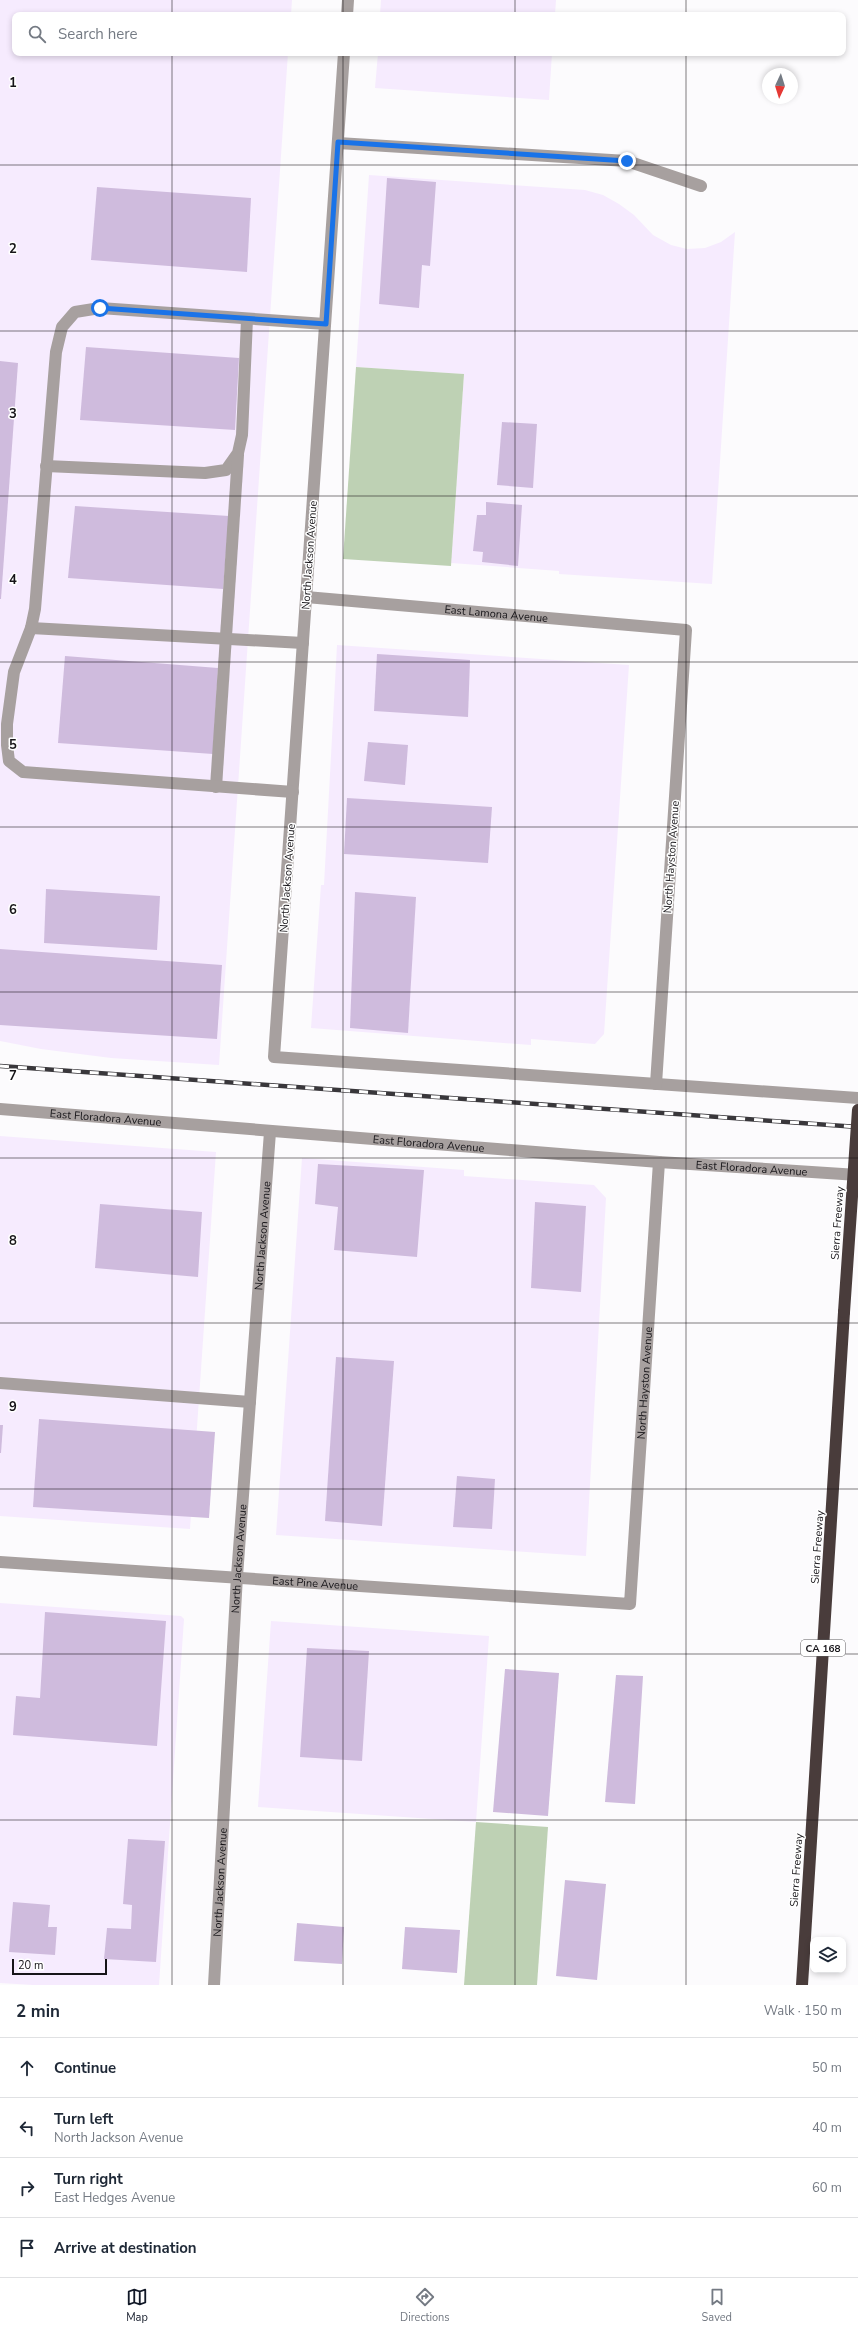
<!DOCTYPE html>
<html lang="en">
<head>
<meta charset="utf-8">
<style>
	body { margin:0; font-family:"Nunito Sans",sans-serif; background:#f2f2f3; color:#1f2937 }
	.controls { position:absolute; right:12px; bottom:12px; display:grid; overflow:hidden; border-radius:8px; box-shadow:0 2px 6px #0003 }
	.controls button { width:36px; height:36px; display:grid; place-items:center; padding:0; border:0; border-bottom:1px solid #e0e1e3; background:#fff; color:#1f2937; font:20px sans-serif }
	.compass { position:absolute; left:762px; top:68px; width:36px; height:36px; border-radius:50%; background:#fff; box-shadow:0 2px 6px #0003; rotate:184deg }
	.scale { position:absolute; left:12px; bottom:10px; width:95px; box-sizing:border-box; padding-left:4px; border:2px solid #161418; border-top:0; font-size:11px; line-height:14px; white-space:nowrap; color:#161418; -webkit-text-stroke:3px #fff; paint-order:stroke }
	.stop { position:absolute; width:12px; height:12px; margin:-9px; border:3px solid #1a73e8; border-radius:50%; background:#fff }
	.stop.end { background:#1a73e8; border-color:#fff; box-shadow:0 1px 4px #0008 }
	.list { margin:0; padding:0; list-style:none }
	h2 { display:flex; justify-content:space-between; align-items:center; height:52px; margin:0; padding:0 16px; font-size:17px }
	h2 small { font-size:13px; font-weight:400; color:#747a83 }
	.list li { display:grid; grid-template-columns:26px 1fr auto; gap:12px; align-items:center; box-sizing:border-box; height:60px; padding:0 16px; border-top:1px solid #e0e1e3 }
	.list b { display:block; font-size:15px; white-space:nowrap }
	.list p { margin:0; font-size:13px; white-space:nowrap; color:#747a83 }
	.list em { font-size:13px; font-style:normal; color:#747a83 }
	.icon { flex:none; width:22px; height:22px; fill:none; stroke:currentColor; stroke-width:2; stroke-linecap:round; stroke-linejoin:round }
	.map { position:relative; flex:none; width:858px; height:1985px; overflow:hidden }
	.search { position:absolute; background:#fff; box-shadow:0 2px 6px #0003; left:12px; right:12px; top:12px; height:44px; display:flex; align-items:center; gap:10px; box-sizing:border-box; padding:0 14px; border-radius:8px; color:#747a83; font-size:15px }
	.sheet { height:292px; background:#fff }
	nav { display:flex; justify-content:space-around; align-items:center; box-sizing:border-box; height:56px; border-top:1px solid #e0e1e3; background:#fff; font-size:11px; color:#747a83 }
	nav a { display:grid; justify-items:center; gap:2px }
	nav .on { color:#111827 }
	.map>svg:first-child { display:block }
</style>
</head>
<body>
<div class="map">
<svg width="858" height="1985" viewBox="0 0 858 1985">
	<rect width="100%" height="100%" fill="#fcfbfd"/>
	<g fill="#f6ebfe">
		<polygon points="0,0 292,0 291,15 15,15 15,53 288,53 219,1065 111,1058 41,1049 0,1041"/>
		<polygon points="381,0 556,0 555,15 380,15"/>
		<polygon points="378,53 552,53 549,100 375,88"/>
		<polygon points="369,175 585,190 603,195 619,204 634,215 653,235 671,245 687,249 705,248 721,242 735,232 712,584 559,574 559,571 451,563 464,374 356,367"/>
		<polygon points="337,645 629,665 604,1034 595,1044 531,1039 531,1045 311,1028 321,885 324,885"/>
		<polygon points="0,1136 216,1152 190,1529 0,1516"/>
		<polygon points="302,1158 464,1170 464,1176 594,1185 606,1198 586,1556 276,1535"/>
		<polygon points="0,1603 181,1616 184,1619 159,1985 33,1985 0,1983"/>
		<polygon points="271,1621 489,1636 476,1822 258,1807"/>
	</g>
	<g fill="#bed1b4">
		<polygon points="356,367 464,374 451,566 343,559"/>
		<polygon points="476,1822 548,1827 537,1985 464,1985"/>
	</g>
	<g fill="#cfbbdd">
		<polygon points="387,178 436,182 430,266 422,265 419,308 379,304"/>
		<polygon points="97,187 251,198 247,272 91,260"/>
		<polygon points="86,347 239,358 235,430 80,420"/>
		<polygon points="0,361 18,363 1,599 0,599"/>
		<polygon points="502,422 537,424 533,488 497,485"/>
		<polygon points="486,502 522,505 518,566 482,562 483,552 473,551 477,515 486,515"/>
		<polygon points="75,506 229,516 223,589 68,578"/>
		<polygon points="377,654 470,660 468,717 374,711"/>
		<polygon points="65,656 218,668 213,754 58,743"/>
		<polygon points="368,742 408,745 405,785 364,781"/>
		<polygon points="347,798 492,807 488,863 344,854"/>
		<polygon points="46,889 160,896 157,950 44,943"/>
		<polygon points="355,892 416,897 408,1033 350,1028"/>
		<polygon points="0,949 222,965 217,1039 0,1025"/>
		<polygon points="318,1164 424,1170 417,1257 334,1250 338,1207 315,1204"/>
		<polygon points="535,1202 586,1206 581,1292 531,1288"/>
		<polygon points="100,1204 202,1212 198,1277 95,1268"/>
		<polygon points="336,1357 394,1361 382,1526 325,1521"/>
		<polygon points="39,1419 215,1432 209,1518 33,1507"/>
		<polygon points="0,1425 3,1425 1,1453 0,1453"/>
		<polygon points="457,1476 495,1479 492,1529 453,1527"/>
		<polygon points="45,1612 166,1621 157,1746 13,1735 16,1696 40,1698"/>
		<polygon points="307,1648 369,1651 362,1761 300,1757"/>
		<polygon points="505,1669 559,1673 548,1816 493,1812"/>
		<polygon points="616,1675 643,1676 635,1804 605,1802"/>
		<polygon points="128,1839 165,1841 156,1962 104,1959 107,1928 131,1929 132,1905 123,1904"/>
		<polygon points="565,1880 606,1884 597,1980 556,1976"/>
		<polygon points="13,1902 50,1905 48,1927 57,1927 55,1955 9,1952"/>
		<polygon points="297,1923 344,1927 342,1964 294,1961"/>
		<polygon points="405,1927 460,1930 457,1973 402,1969"/>
	</g>
	<g fill="none" stroke-linecap="round" stroke-linejoin="round">
		<g stroke="#a7a09f" stroke-width="12">
			<polyline points="347,15 348,0"/>
			<polyline points="344,53 274,1057 858,1098"/>
			<polyline points="338,143 627,161 701,186"/>
			<polyline points="46,466 205,473 226,470 238,453 242,435 247,319"/>
			<path id="s1" d="M306 597 686 630 656 1084"/>
			<polyline points="31,628 303,643"/>
			<polyline points="216,787 238,455"/>
			<polyline points="293,792 23,772 9,761 7,745 7,724 14,672 31,628 35,609 56,352 62,327 75,312 100,308 325,324"/>
			<path id="s2" d="M0 1109 659 1162 858 1175"/>
			<polyline points="0,1383 250,1402"/>
			<path id="s3" d="M0 1562 630 1604 659 1162"/>
			<path id="s4" d="M214 1985 237 1576 270 1132"/>
		</g>
		<polyline stroke="#493c3b" stroke-width="12" points="802,1985 844,1312"/>
		<g stroke="#39373b" stroke-width="4.5">
			<polyline id="rail" points="0,1066 858,1127"/>
		</g>
		<use href="#rail" stroke="#fff" stroke-width="3" stroke-dasharray="9" stroke-linecap="butt"/>
		<polyline stroke="#493c3b" stroke-width="12" points="844,1312 858,1110"/>
	</g>
	<g fill="none" stroke-linecap="round" stroke-linejoin="round">
		<polyline stroke="#1a73e8" stroke-width="5" points="100,308 326,324 338,142 627,161"/>
	</g>
	<path fill="none" stroke="#161418" stroke-width="1" stroke-opacity="0.55" d="M172 0V15M343 0V15M515 0V15M686 0V15M172 53V1985M343 53V1985M515 53V1985M686 53V1985M0 165H858M0 331H858M0 496H858M0 662H858M0 827H858M0 992H858M0 1158H858M0 1323H858M0 1489H858M0 1654H858M0 1820H858"/>
	<g text-anchor="middle" stroke-width="3" stroke-linejoin="round" paint-order="stroke">
		<rect fill="#fff" stroke="#5c5a5d" stroke-width="1" x="801" y="1640" width="44" height="16" rx="3"/>
		<g font-size="10" font-weight="bold" fill="#161418">
			<text x="823" y="1652">CA 168</text>
		</g>
		<g font-size="11" fill="#161418" stroke="#fff">
			<text transform="translate(309 555) rotate(-86)" y="4">North Jackson Avenue</text>
			<text dy="4" stroke="none"><textPath href="#s1" startOffset="191">East Lamona Avenue</textPath></text>
			<text transform="translate(671 857) rotate(-86)" y="4">North Hayston Avenue</text>
			<text transform="translate(287 878) rotate(-86)" y="4">North Jackson Avenue</text>
			<text dy="4" stroke="none"><textPath href="#s2" startOffset="106">East Floradora Avenue</textPath></text>
			<text dy="4" stroke="none"><textPath href="#s2" startOffset="430">East Floradora Avenue</textPath></text>
			<text dy="4" stroke="none"><textPath href="#s2" startOffset="754">East Floradora Avenue</textPath></text>
			<text transform="translate(837 1223) rotate(-86)" y="4">Sierra Freeway</text>
			<text dy="4" stroke="none"><textPath href="#s4" startOffset="751">North Jackson Avenue</textPath></text>
			<text dy="4" stroke="none"><textPath href="#s3" startOffset="853">North Hayston Avenue</textPath></text>
			<text transform="translate(817 1547) rotate(-86)" y="4">Sierra Freeway</text>
			<text dy="4" stroke="none"><textPath href="#s4" startOffset="427">North Jackson Avenue</textPath></text>
			<text dy="4" stroke="none"><textPath href="#s3" startOffset="316">East Pine Avenue</textPath></text>
			<text transform="translate(796 1870) rotate(-86)" y="4">Sierra Freeway</text>
			<text dy="4" stroke="none"><textPath href="#s4" startOffset="103">North Jackson Avenue</textPath></text>
		</g>
	</g>
	<g font-size="13" text-anchor="middle" font-weight="bold" fill="#161418" stroke="#fff" stroke-width="3" stroke-linejoin="round" paint-order="stroke">
		<text x="13" y="87">1</text>
		<text x="13" y="253">2</text>
		<text x="13" y="418">3</text>
		<text x="13" y="584">4</text>
		<text x="13" y="749">5</text>
		<text x="13" y="914">6</text>
		<text x="13" y="1080">7</text>
		<text x="13" y="1245">8</text>
		<text x="13" y="1411">9</text>
	</g>
</svg>
<div class="controls">
<button><svg class="icon" aria-label="layers" viewBox="0 0 24 24"><path d="M12 4l9 5-9 5-9-5zM3 14l9 5 9-5"/></svg></button>
</div>
<svg class="compass" viewBox="-18 -18 36 36"><path d="M0-13l5 13h-10z" fill="#e53935"/><path d="M0 13l5-13h-10z" fill="#747a83"/></svg>
<div class="scale">20 m</div>
<div class="stop" style="left:100px;top:308px"></div>
<div class="stop end" style="left:627px;top:161px"></div>
<div class="search"><svg class="icon" aria-label="search" viewBox="0 0 24 24"><circle cx="10" cy="10" r="6"/><path d="M15 15l6 6"/></svg>Search here</div>
</div>
<section class="sheet">
<h2>2 min<small>Walk · 150 m</small></h2>
<ul class="list">
<li><svg class="icon" aria-label="ahead" viewBox="0 0 24 24"><path d="M12 20V5M6 11l6-6 6 6"/></svg><div><b>Continue</b></div><em>50 m</em></li>
<li><svg class="icon" aria-label="left" viewBox="0 0 24 24"><path d="M17 20v-9H6M10 6l-5 5 5 5"/></svg><div><b>Turn left</b><p>North Jackson Avenue</p></div><em>40 m</em></li>
<li><svg class="icon" aria-label="right" viewBox="0 0 24 24"><path d="M7 20v-9h11M14 6l5 5-5 5"/></svg><div><b>Turn right</b><p>East Hedges Avenue</p></div><em>60 m</em></li>
<li><svg class="icon" aria-label="arrive" viewBox="0 0 24 24"><path d="M6 21V4h12l-3 4 3 4H6"/></svg><div><b>Arrive at destination</b></div></li>
</ul>
</section>
<nav>
<a class="on"><svg class="icon" aria-label="map" viewBox="0 0 24 24"><path d="M3 6l6-2 6 2 6-2v14l-6 2-6-2-6 2zM9 4v14M15 6v14"/></svg>Map</a>
<a><svg class="icon" aria-label="directions" viewBox="0 0 24 24"><path d="M12 3l9 9-9 9-9-9zM9 14v-3h6M13 9l2 2-2 2"/></svg>Directions</a>
<a><svg class="icon" aria-label="saved" viewBox="0 0 24 24"><path d="M7 4h10v16l-5-4-5 4z"/></svg>Saved</a>
</nav>
</body>
</html>
